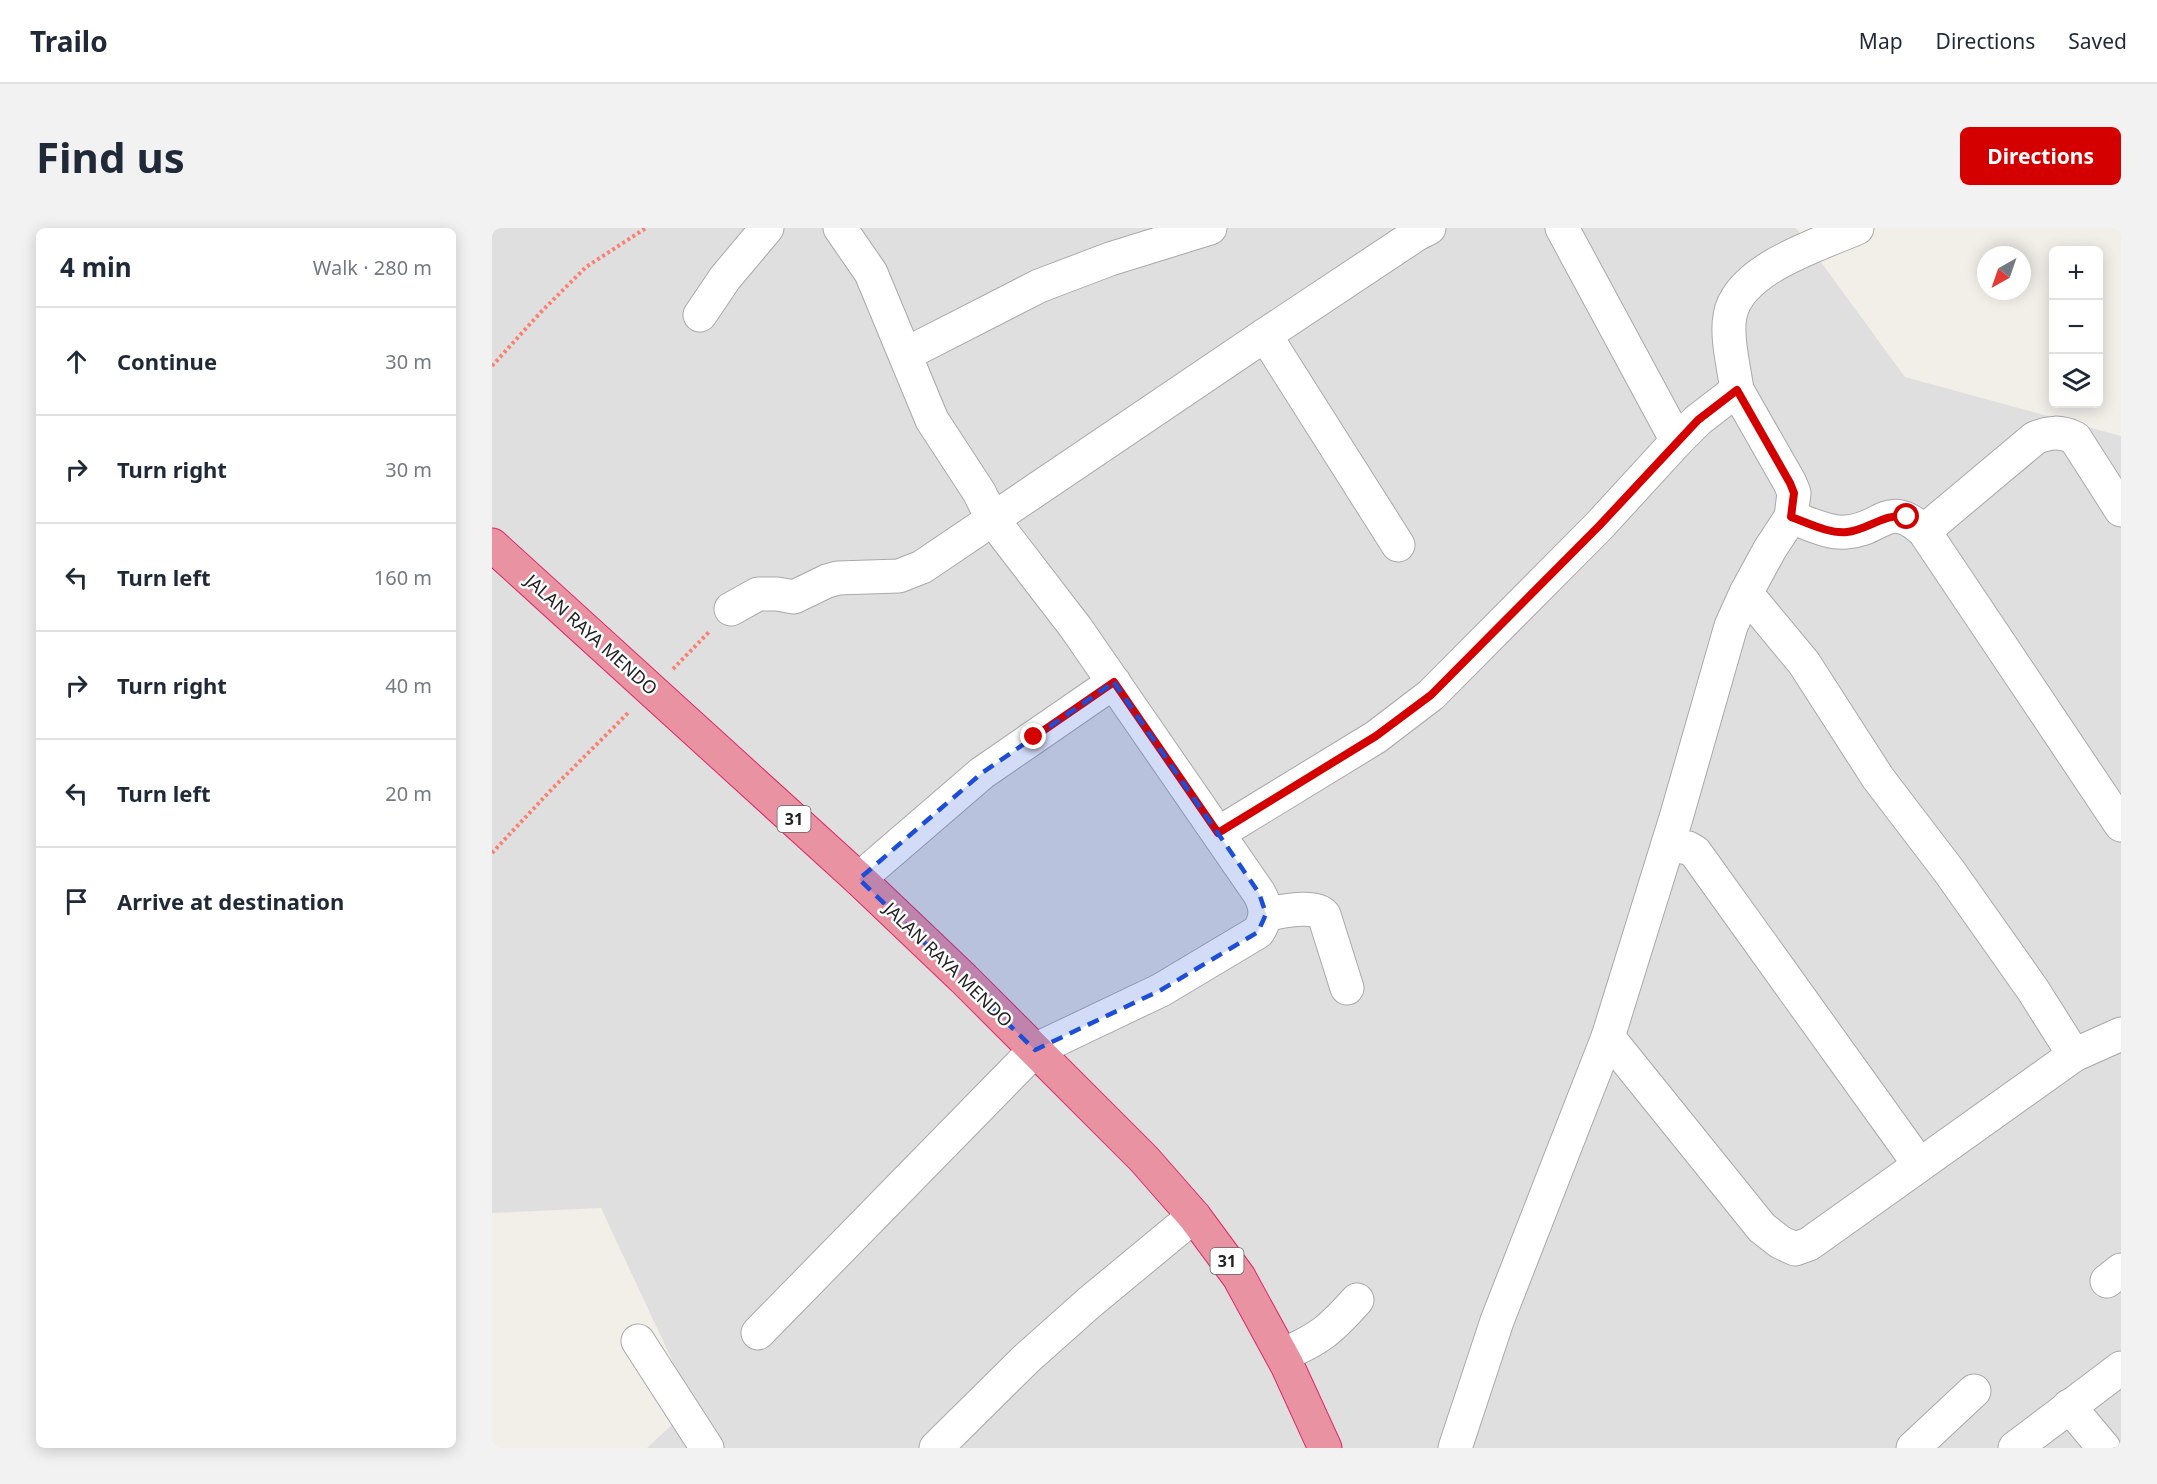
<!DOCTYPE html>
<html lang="en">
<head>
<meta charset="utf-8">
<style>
	body { margin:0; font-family:"Noto Sans",sans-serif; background:#f2f2f3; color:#1f2937 }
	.controls { position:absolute; right:18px; top:18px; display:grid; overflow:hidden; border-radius:9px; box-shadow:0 3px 15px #0003 }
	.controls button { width:54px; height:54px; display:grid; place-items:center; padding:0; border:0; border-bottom:2px solid #e0e1e3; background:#fff; color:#1f2937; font:30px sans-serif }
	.compass { position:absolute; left:1485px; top:18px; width:54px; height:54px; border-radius:50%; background:#fff; box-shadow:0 3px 15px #0003; rotate:220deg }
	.stop { position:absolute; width:18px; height:18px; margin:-14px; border:4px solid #d40000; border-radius:50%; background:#fff }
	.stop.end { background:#d40000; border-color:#fff; box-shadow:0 2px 6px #0008 }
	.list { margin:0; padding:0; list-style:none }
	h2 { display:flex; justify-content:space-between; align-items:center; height:78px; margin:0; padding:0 24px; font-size:26px }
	h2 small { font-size:20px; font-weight:400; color:#747a83 }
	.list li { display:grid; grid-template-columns:39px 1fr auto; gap:18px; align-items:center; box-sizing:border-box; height:108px; padding:0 24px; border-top:2px solid #e0e1e3 }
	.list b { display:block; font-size:22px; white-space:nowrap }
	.list em { font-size:20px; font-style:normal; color:#747a83 }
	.icon { flex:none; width:33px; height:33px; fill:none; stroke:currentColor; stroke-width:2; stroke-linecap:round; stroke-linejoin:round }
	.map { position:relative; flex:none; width:1629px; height:1220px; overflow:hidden; border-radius:9px }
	header { display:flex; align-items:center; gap:36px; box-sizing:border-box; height:84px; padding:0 30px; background:#fff; border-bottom:2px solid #e0e1e3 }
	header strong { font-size:28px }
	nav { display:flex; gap:33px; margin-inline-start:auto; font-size:21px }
	.intro { display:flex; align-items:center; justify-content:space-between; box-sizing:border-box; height:144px; padding:0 36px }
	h1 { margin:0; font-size:42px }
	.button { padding:15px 27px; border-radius:9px; background:#d40000; color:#fff; font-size:21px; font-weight:700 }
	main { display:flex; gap:36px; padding:0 36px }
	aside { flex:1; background:#fff; border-radius:9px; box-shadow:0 3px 15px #0003 }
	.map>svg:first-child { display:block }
</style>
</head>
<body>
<header>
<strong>Trailo</strong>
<nav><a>Map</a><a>Directions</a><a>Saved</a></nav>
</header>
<div class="intro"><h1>Find us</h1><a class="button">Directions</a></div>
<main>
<aside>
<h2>4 min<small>Walk · 280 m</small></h2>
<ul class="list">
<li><svg class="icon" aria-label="ahead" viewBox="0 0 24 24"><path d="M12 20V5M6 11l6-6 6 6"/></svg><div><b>Continue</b></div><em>30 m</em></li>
<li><svg class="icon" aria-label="right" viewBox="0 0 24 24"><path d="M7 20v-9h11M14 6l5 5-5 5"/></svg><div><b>Turn right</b></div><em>30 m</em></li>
<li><svg class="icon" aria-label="left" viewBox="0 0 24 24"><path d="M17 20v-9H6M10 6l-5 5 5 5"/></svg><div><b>Turn left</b></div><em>160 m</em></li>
<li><svg class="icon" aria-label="right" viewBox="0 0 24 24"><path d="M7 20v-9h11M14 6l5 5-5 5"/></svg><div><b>Turn right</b></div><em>40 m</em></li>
<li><svg class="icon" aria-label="left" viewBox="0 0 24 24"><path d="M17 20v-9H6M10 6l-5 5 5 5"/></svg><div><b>Turn left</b></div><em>20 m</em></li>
<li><svg class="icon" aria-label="arrive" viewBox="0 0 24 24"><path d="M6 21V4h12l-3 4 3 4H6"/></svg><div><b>Arrive at destination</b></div></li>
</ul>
</aside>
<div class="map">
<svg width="1629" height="1220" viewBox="0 0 1629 1220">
	<rect width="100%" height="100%" fill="#f2efe9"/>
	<polygon fill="#e0dfdf" points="0,0 1304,0 1413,149 1629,208 1629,1220 155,1220 201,1177 109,980 0,985"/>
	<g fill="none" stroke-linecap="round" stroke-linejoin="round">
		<g stroke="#a9a9a9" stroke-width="35">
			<g id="minor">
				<polyline points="208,87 233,50 275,0"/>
				<polyline points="773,107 906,317"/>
				<polyline points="414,126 547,58 618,31 718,0"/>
				<path d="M1245 162C1242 140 1234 109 1238 88 1246 41 1326 17 1365 0"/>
				<path d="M1299 289C1316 295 1337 306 1354 304 1391 302 1395 270 1432 303L1629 597"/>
				<path d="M1432 303 1543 210C1558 204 1568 203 1583 210L1629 282"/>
				<polyline points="1254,365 1312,435 1386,550 1457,643 1541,762 1582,827"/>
				<polyline points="239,381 266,366 285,366 302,369 335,353 346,350 407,348 430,339 773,107 925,6 937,0"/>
				<polyline points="727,605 884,509 939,467 1107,298 1185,213"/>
				<polyline points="1176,616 1196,620 1203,624 1427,936"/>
				<polyline points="367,651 490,545 622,454"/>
				<path d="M774 686C789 684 822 676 832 687L855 760"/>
				<polyline points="1116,809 1270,1000 1288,1014 1303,1021 1317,1016 1582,827 1629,806"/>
				<polyline points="1615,1053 1629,1042"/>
				<path d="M266 1105 543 822 669 762 766 704C775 691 775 679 767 665L584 400 501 292 487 264 440 192 379 45 348 0"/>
				<polyline points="146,1113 215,1220"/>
				<path d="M790 1127C828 1111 838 1102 865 1072"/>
				<polyline points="1577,1178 1612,1220"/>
				<polyline points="444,1220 534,1131 598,1074 702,988"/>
				<polyline points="963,1220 1005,1093 1116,809 1184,590 1239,398 1254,365 1278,321 1299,289 1302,265 1298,255 1245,162 1206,192 1185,213 1070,0"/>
				<polyline points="1421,1220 1482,1163"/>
				<polyline points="1523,1220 1629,1140"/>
			</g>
		</g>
		<g stroke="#dc2a67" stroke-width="35">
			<polyline id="highway" points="0,317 367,651 472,751 652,931 702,988 747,1049 795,1137 833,1220"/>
		</g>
		<g stroke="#fa8072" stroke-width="4" stroke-dasharray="3 3" stroke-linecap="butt">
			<polyline points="0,138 48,85 94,39 154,0"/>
			<polyline points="181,441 218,403"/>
			<polyline points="0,625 60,561 137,484"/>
		</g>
		<use href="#minor" stroke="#fff" stroke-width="33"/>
		<use href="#highway" stroke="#e892a2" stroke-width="33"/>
	</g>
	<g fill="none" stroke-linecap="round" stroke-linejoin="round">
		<path stroke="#d40000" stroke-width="8" d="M542 509 622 454 726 605 884 508 939 467 1107 298 1206 192 1245 162 1298 255 1302 265 1299 289C1316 295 1337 306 1355 304 1376 302 1393 284 1415 289"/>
	</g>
	<path fill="#1d4ed8" fill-opacity="0.2" stroke="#1d4ed8" stroke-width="4.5" stroke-dasharray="12 8" stroke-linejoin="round" d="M622 454 767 665 774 686 766 704 669 762 543 822 367 651 490 545Z"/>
	<g text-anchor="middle" stroke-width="5" stroke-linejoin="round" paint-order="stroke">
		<g fill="#fff" stroke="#646464" stroke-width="1.5">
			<rect x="285.5" y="578" width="33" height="26" rx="4.5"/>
			<rect x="718.5" y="1020" width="33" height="26" rx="4.5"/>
		</g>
		<g font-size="16" font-weight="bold" fill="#222">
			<text x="302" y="597">31</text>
			<text x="735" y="1039">31</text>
		</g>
		<g font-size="18" fill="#222" stroke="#fff">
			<text transform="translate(99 407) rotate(42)" y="6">JALAN RAYA MENDO</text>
			<text transform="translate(456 737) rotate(44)" y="6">JALAN RAYA MENDO</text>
		</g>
	</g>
</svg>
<div class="controls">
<button>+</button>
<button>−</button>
<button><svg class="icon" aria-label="layers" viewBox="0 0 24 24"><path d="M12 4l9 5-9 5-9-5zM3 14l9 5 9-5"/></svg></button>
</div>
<svg class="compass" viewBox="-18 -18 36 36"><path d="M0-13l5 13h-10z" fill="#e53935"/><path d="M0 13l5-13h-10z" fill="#747a83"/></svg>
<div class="stop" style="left:1415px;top:289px"></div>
<div class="stop end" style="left:542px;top:509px"></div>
</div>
</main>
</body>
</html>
